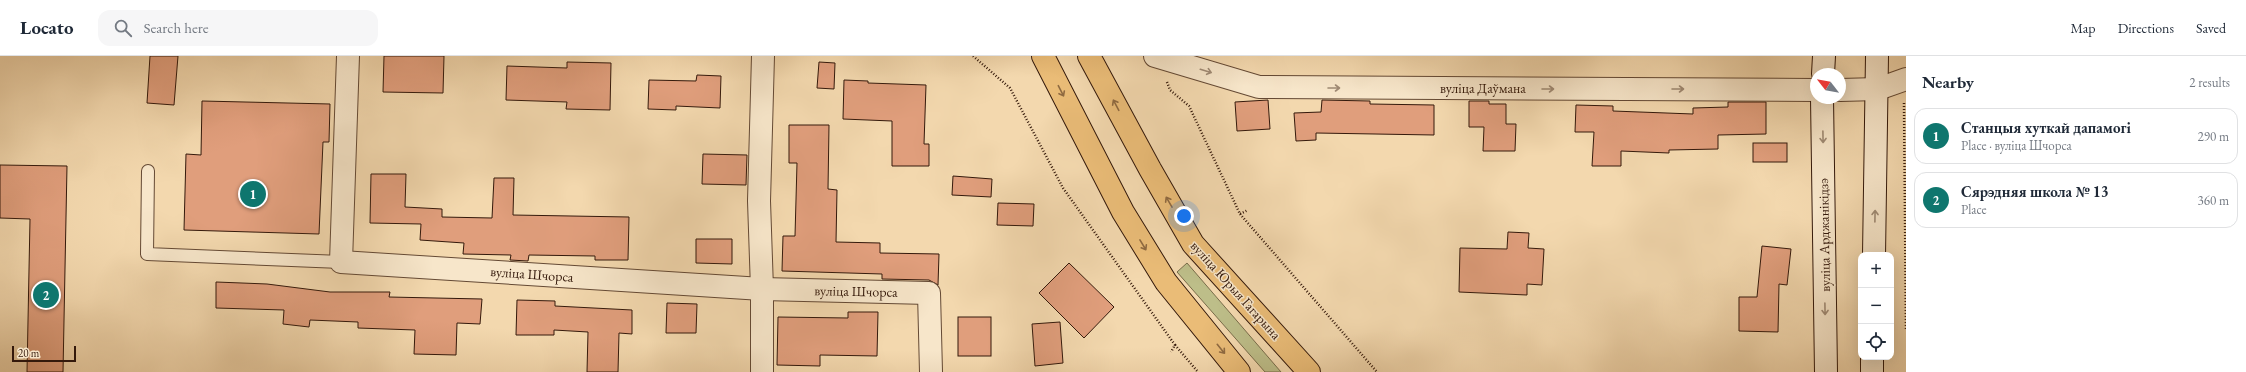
<!DOCTYPE html>
<html lang="en">
<head>
<meta charset="utf-8">
<style>
	body { margin:0; font-family:"EB Garamond",serif; background:#f6f6f7; color:#1f2937 }
	.controls { position:absolute; right:12px; bottom:12px; display:grid; overflow:hidden; border-radius:8px; box-shadow:0 4px 16px #0002 }
	.controls button { width:36px; height:36px; display:grid; place-items:center; padding:0; border:0; border-bottom:1px solid #e0e1e3; background:#fff; color:#1f2937; font:20px sans-serif }
	.compass { position:absolute; left:1810px; top:12px; width:36px; height:36px; border-radius:50%; background:#fff; box-shadow:0 4px 16px #0002; rotate:301deg }
	.scale { position:absolute; left:12px; bottom:10px; width:64px; box-sizing:border-box; padding-left:4px; border:2px solid #34190b; border-top:0; font-size:11px; line-height:14px; white-space:nowrap; color:#34190b; -webkit-text-stroke:3px #f7e6ca; paint-order:stroke }
	.you { position:absolute; left:1184px; top:160px; width:14px; height:14px; margin:-10px; border:3px solid #fff; border-radius:50%; background:#1a73e8; box-shadow:0 0 0 6px #1a73e833 }
	.badge { display:grid; place-items:center; width:26px; height:26px; border-radius:50%; background:#0f766e; color:#fff; font-size:13px; font-weight:700 }
	.pin { position:absolute; translate:-50% -50%; border:2px solid #fff; box-shadow:0 1px 4px #0006 }
	.list { margin:0; padding:0; list-style:none }
	h2 { display:flex; justify-content:space-between; align-items:center; height:52px; margin:0; padding:0 16px; font-size:17px }
	h2 small { font-size:13px; font-weight:400; color:#747a83 }
	.list li { display:grid; grid-template-columns:26px 1fr auto; gap:12px; align-items:center; box-sizing:border-box; height:56px; margin:0 8px 8px; padding:0 8px; border:1px solid #e0e1e3; border-radius:12px }
	.list b { display:block; font-size:15px; white-space:nowrap }
	.list p { margin:0; font-size:13px; white-space:nowrap; color:#747a83 }
	.list em { font-size:13px; font-style:normal; color:#747a83 }
	.icon { flex:none; width:22px; height:22px; fill:none; stroke:currentColor; stroke-width:2; stroke-linecap:round; stroke-linejoin:round }
	.map { position:relative; flex:none; width:1906px; height:316px; overflow:hidden }
	header { display:flex; align-items:center; gap:24px; box-sizing:border-box; height:56px; padding:0 20px; background:#fff; border-bottom:1px solid #e0e1e3 }
	header strong { font-size:19px }
	nav { display:flex; gap:22px; margin-inline-start:auto; font-size:14px }
	.search { width:280px; height:36px; background:#f6f6f7; display:flex; align-items:center; gap:10px; box-sizing:border-box; padding:0 14px; border-radius:12px; color:#747a83; font-size:15px }
	main { display:flex }
	aside { flex:1; background:#fff }
	.map>svg:first-child { display:block }
</style>
</head>
<body>
<header>
<strong>Locato</strong>
<div class="search"><svg class="icon" aria-label="search" viewBox="0 0 24 24"><circle cx="10" cy="10" r="6"/><path d="M15 15l6 6"/></svg>Search here</div>
<nav><a>Map</a><a>Directions</a><a>Saved</a></nav>
</header>
<main>
<div class="map">
<svg width="1906" height="316" viewBox="0 0 1906 316">
	<rect width="100%" height="100%" fill="#f3d8ae"/>
	<filter id="stains"><feTurbulence type="fractalNoise" baseFrequency=".005" numOctaves="4"/><feColorMatrix values="0 0 0 0 .2 0 0 0 0 .09 0 0 0 0 .02 0 0 0 .5 -.17"/></filter>
	<radialGradient id="worn" r=".72"><stop offset=".6" stop-color="#630" stop-opacity="0"/><stop offset="1" stop-color="#630" stop-opacity=".3"/></radialGradient>
	<polygon fill="#bdbe89" stroke="#786c4a" points="1187,207 1281,316 1265,316 1177,216"/>
	<g fill="#e09e7c" stroke="#34190b">
		<polygon points="150,0 178,0 174,49 147,47"/>
		<polygon points="384,0 444,0 443,37 383,36"/>
		<polygon points="567,6 611,7 610,54 566,53 567,46 506,44 507,10 567,12"/>
		<polygon points="819,6 835,7 834,33 817,32"/>
		<polygon points="697,19 721,20 720,52 676,50 676,54 648,53 649,24 696,25"/>
		<polygon points="844,24 868,25 868,27 926,29 924,88 929,88 929,110 892,110 892,65 843,63"/>
		<polygon points="1268,44 1270,73 1237,75 1235,46"/>
		<polygon points="1322,44 1370,45 1370,48 1434,49 1434,79 1316,77 1316,84 1296,85 1294,57 1321,56"/>
		<polygon points="202,45 330,48 329,86 323,86 319,178 184,174 186,98 201,99"/>
		<polygon points="1469,45 1489,45 1489,48 1506,48 1506,68 1516,68 1515,95 1483,95 1484,71 1469,71"/>
		<polygon points="1728,46 1766,46 1766,78 1718,79 1718,93 1669,94 1669,97 1621,95 1621,110 1592,110 1594,76 1575,76 1576,49 1613,50 1613,55 1693,58 1693,52 1728,51"/>
		<polygon points="789,69 829,69 828,133 837,134 836,186 880,187 880,197 939,198 938,229 929,224 882,223 882,218 782,215 783,180 795,180 797,107 789,107"/>
		<rect x="1753" y="87" width="34" height="19"/>
		<polygon points="703,98 747,99 746,129 702,128"/>
		<polygon points="0,109 67,110 63,316 27,316 30,163 0,162"/>
		<polygon points="371,118 406,118 405,151 442,153 442,161 492,162 494,122 514,122 513,159 629,161 628,204 595,204 595,200 529,199 528,205 510,204 511,199 463,198 464,187 420,184 421,168 370,167"/>
		<polygon points="953,120 992,123 991,141 952,139"/>
		<polygon points="998,147 1034,148 1033,170 997,169"/>
		<polygon points="1508,176 1529,177 1528,192 1544,193 1542,229 1527,228 1527,239 1459,236 1460,192 1507,193"/>
		<polygon points="696,183 732,183 732,208 696,207"/>
		<polygon points="1762,190 1791,193 1787,229 1779,228 1778,276 1739,275 1739,241 1757,241"/>
		<polygon points="1069,207 1114,251 1084,282 1039,237"/>
		<polygon points="216,226 267,228 330,236 390,236 389,241 482,243 480,268 457,267 456,299 414,298 415,274 358,272 358,266 310,264 309,271 283,268 284,254 216,252"/>
		<polygon points="517,244 555,245 555,250 632,254 632,278 619,277 618,316 587,316 588,276 554,274 554,279 516,279"/>
		<polygon points="667,247 697,248 696,277 666,277"/>
		<polygon points="848,256 878,256 877,300 820,299 820,310 777,309 778,261 848,262"/>
		<rect x="958" y="261" width="33" height="39"/>
		<polygon points="1060,266 1063,307 1035,310 1032,268"/>
	</g>
	<g fill="none" stroke-linecap="round" stroke-linejoin="round">
		<g stroke="#644934" stroke-width="14">
			<polyline id="lane" points="148,115 147,198 341,206"/>
		</g>
		<g stroke="#644934" stroke-width="24">
			<g id="street">
				<polyline points="348,0 341,206 762,233 929,237 931,316"/>
				<polyline points="1155,0 1259,31 1816,34"/>
				<polyline points="1840,34 1878,33 1906,23"/>
				<polyline points="762,316 762,233 759,145 763,0"/>
			</g>
		</g>
		<g stroke="#34190b" stroke-width="24">
			<g id="secondary">
				<polyline points="1823,18 1824,0"/>
				<polyline points="1822,42 1826,316"/>
				<polyline points="1874,199 1877,0"/>
				<polyline points="1872,316 1872,301"/>
			</g>
		</g>
		<g stroke="#34190b" stroke-width="24">
			<g id="primary">
				<polyline points="1043,0 1123,156 1166,226 1239,316"/>
				<polyline points="1089,0 1150,113 1193,188 1309,316"/>
			</g>
		</g>
		<g stroke="#34190b" stroke-width="2.5" stroke-dasharray="1 2" stroke-linecap="butt">
			<polyline points="973,0 1010,32 1063,132 1175,289 1171,296"/>
			<polyline points="1167,26 1170,34 1189,50 1240,158 1248,154"/>
			<polyline points="1904,47 1906,275"/>
			<polyline points="1240,158 1377,316"/>
			<polyline points="1175,289 1198,316"/>
		</g>
		<use href="#lane" stroke="#f7e6ca" stroke-width="12"/>
		<use href="#street" stroke="#f7e6ca" stroke-width="22"/>
		<use href="#secondary" stroke="#f7e6ca" stroke-width="22"/>
		<use href="#primary" stroke="#eabc77" stroke-width="22"/>
	</g>
	<defs><path id="oneway-shaft" d="M-6 0H5M1.5-3L5.5 0L1.5 3" fill="none" stroke-width="1.6" stroke-linecap="round" stroke-linejoin="round"/></defs>
	<g stroke="#9f8a74">
		<use href="#oneway-shaft" transform="translate(1206 15) rotate(17)"/>
		<use href="#oneway-shaft" transform="translate(1334 32)"/>
		<use href="#oneway-shaft" transform="translate(1548 33)"/>
		<use href="#oneway-shaft" transform="translate(1678 33)"/>
		<use href="#oneway-shaft" transform="translate(1823 81) rotate(89)"/>
		<use href="#oneway-shaft" transform="translate(1875 160) rotate(-89)"/>
		<use href="#oneway-shaft" transform="translate(1825 253) rotate(89)"/>
	</g>
	<g stroke="#8f6a41">
		<use href="#oneway-shaft" transform="translate(1061 35) rotate(63)"/>
		<use href="#oneway-shaft" transform="translate(1116 49) rotate(-118)"/>
		<use href="#oneway-shaft" transform="translate(1169 146) rotate(-120)"/>
		<use href="#oneway-shaft" transform="translate(1143 189) rotate(59)"/>
		<use href="#oneway-shaft" transform="translate(1221 293) rotate(51)"/>
	</g>
	<g text-anchor="middle" stroke-width="3" stroke-linejoin="round" paint-order="stroke">
		<g font-size="14" fill="#34190b" stroke="#f7e6ca">
			<text x="1483" y="37">вуліца Даўмана</text>
			<text transform="translate(1824 179) rotate(-91)" y="5">вуліца Арджанікідзэ</text>
			<text transform="translate(532 218) rotate(4)" y="5">вуліца Шчорса</text>
			<text transform="translate(1236 234) rotate(48)" y="5">вуліца Юрыя Гагарына</text>
			<text transform="translate(856 235) rotate(1)" y="5">вуліца Шчорса</text>
		</g>
	</g>
	<rect width="100%" height="100%" filter="url(#stains)"/>
	<rect width="100%" height="100%" fill="url(#worn)"/>
</svg>
<div class="controls">
<button>+</button>
<button>−</button>
<button><svg class="icon" aria-label="locate" viewBox="0 0 24 24"><circle cx="12" cy="12" r="6"/><path d="M12 2v4M12 18v4M2 12h4M18 12h4"/></svg></button>
</div>
<svg class="compass" viewBox="-18 -18 36 36"><path d="M0-13l5 13h-10z" fill="#e53935"/><path d="M0 13l5-13h-10z" fill="#747a83"/></svg>
<div class="scale">20 m</div>
<div class="you"></div>
<div class="pin badge" style="left:253px;top:138px">1</div>
<div class="pin badge" style="left:46px;top:239px">2</div>
</div>
<aside>
<h2>Nearby<small>2 results</small></h2>
<ul class="list">
<li><span class="badge">1</span><div><b>Станцыя хуткай дапамогі</b><p>Place · вуліца Шчорса</p></div><em>290 m</em></li>
<li><span class="badge">2</span><div><b>Сярэдняя школа № 13</b><p>Place</p></div><em>360 m</em></li>
</ul>
</aside>
</main>
</body>
</html>
